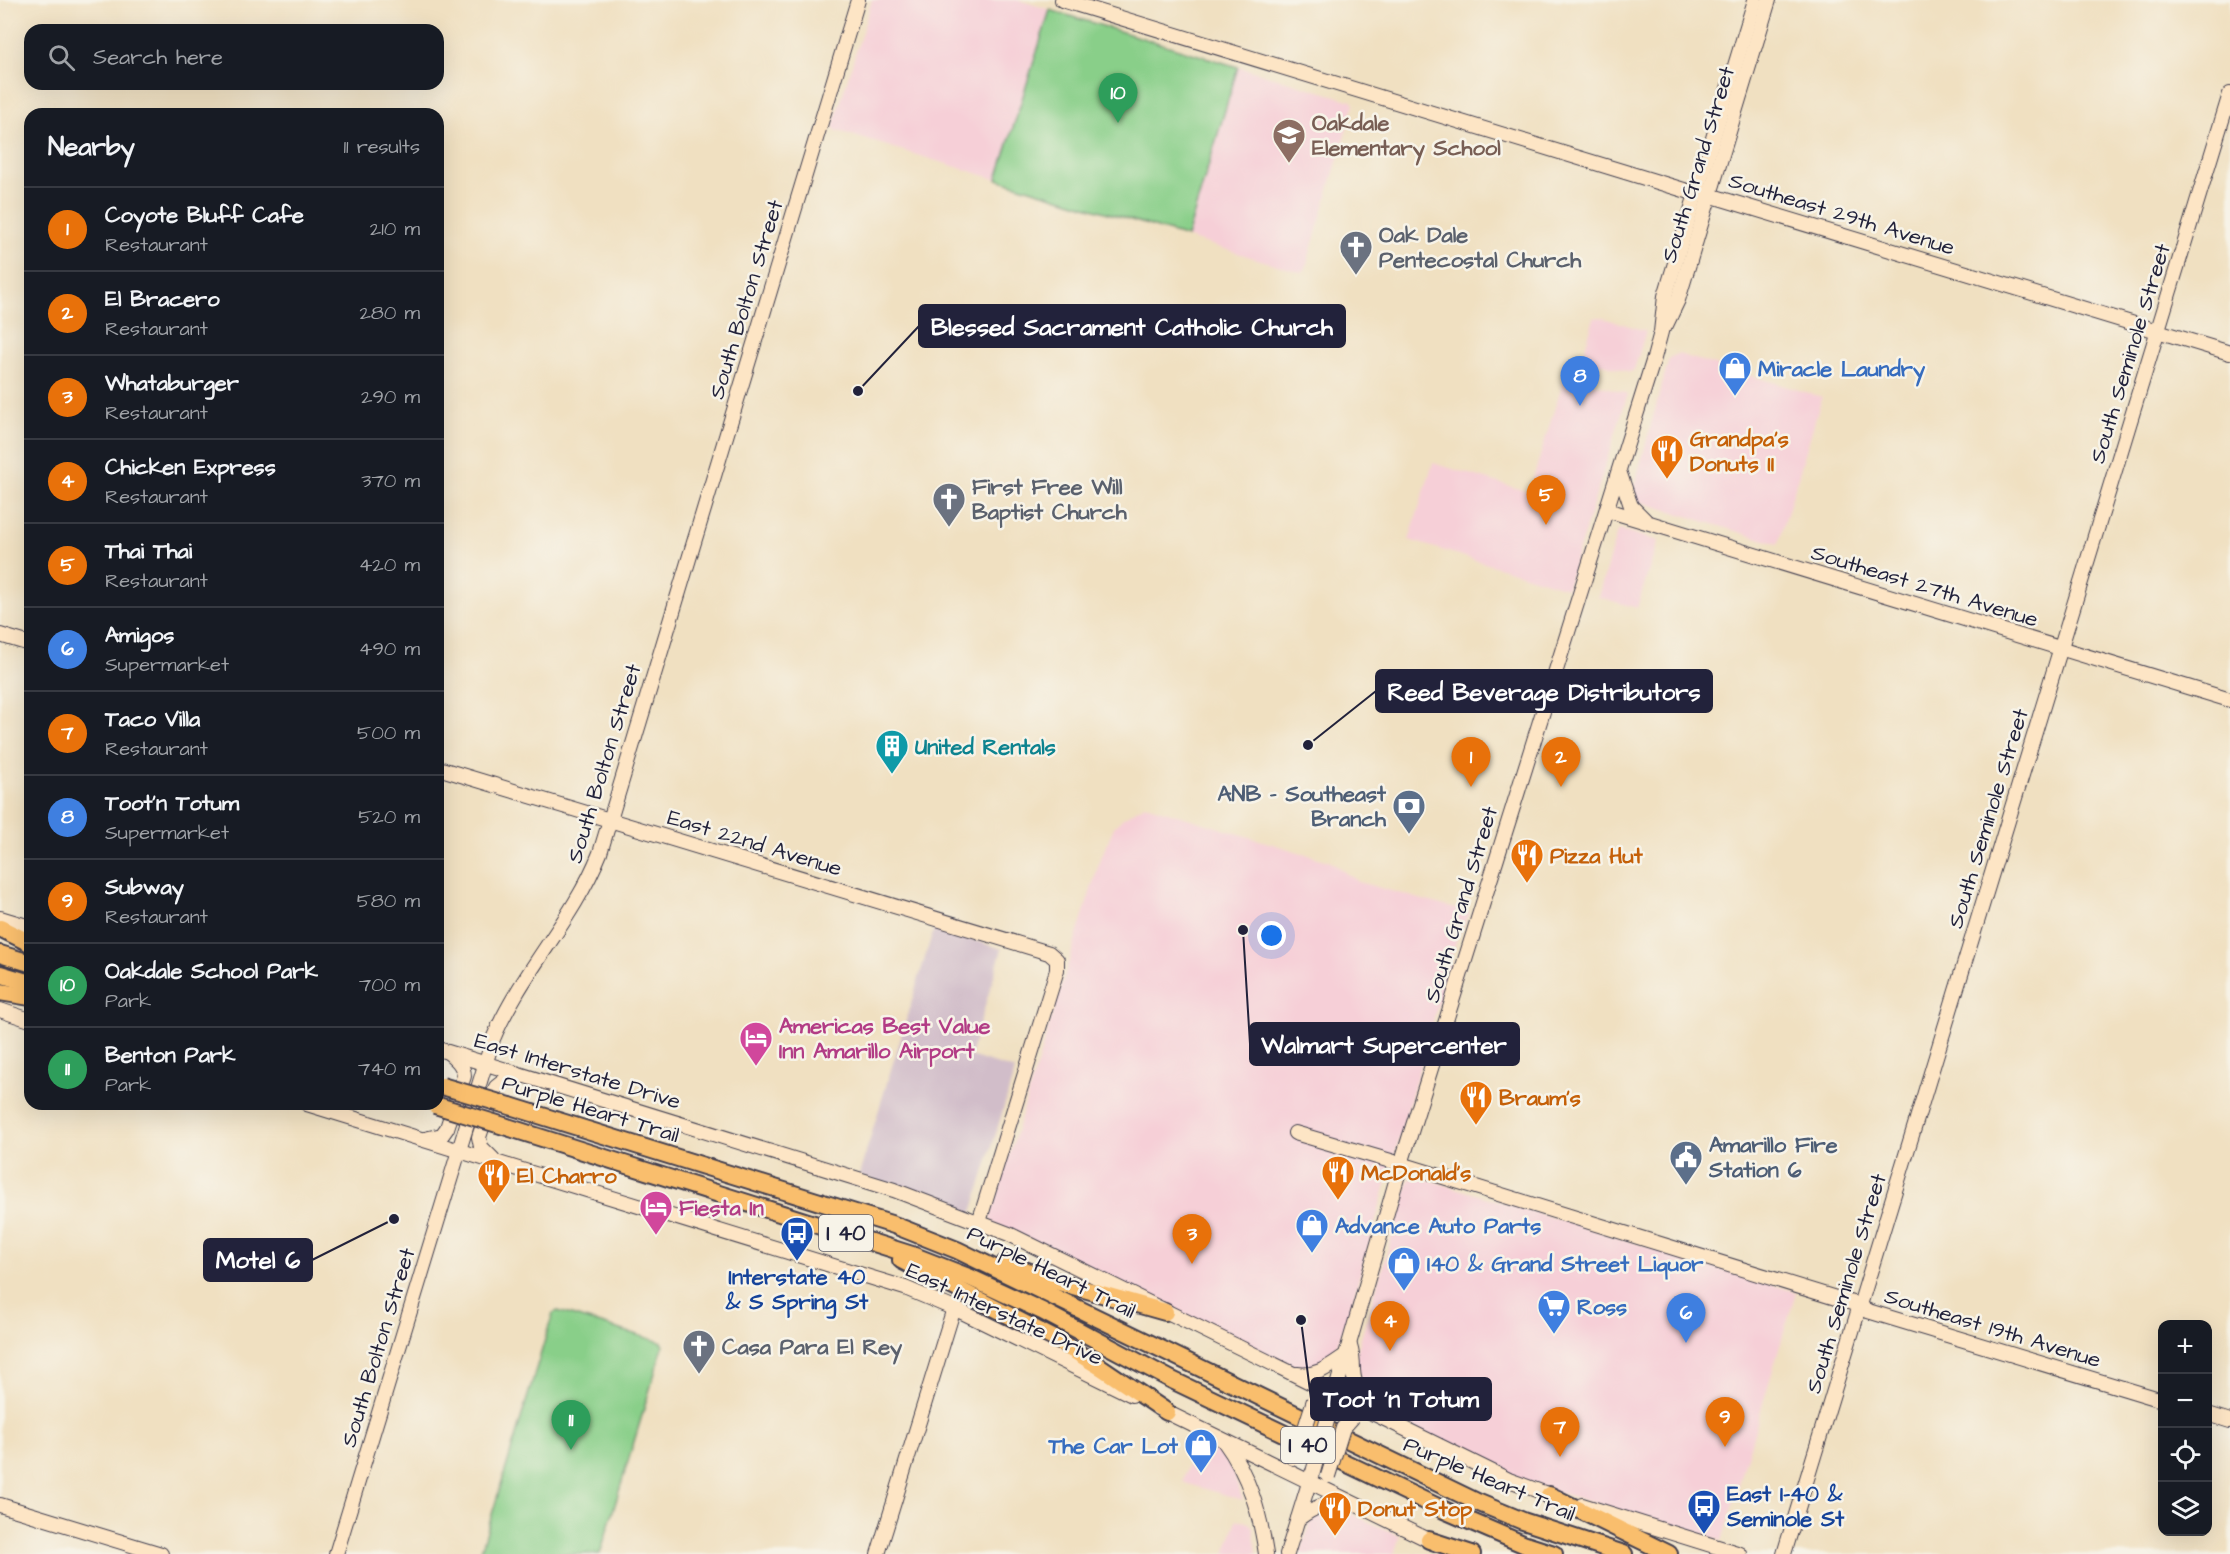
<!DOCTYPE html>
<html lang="en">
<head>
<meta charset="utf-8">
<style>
	body { margin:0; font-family:"Architects Daughter",sans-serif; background:#242831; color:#f1f3f6 }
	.controls { position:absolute; right:18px; bottom:18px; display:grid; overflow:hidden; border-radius:12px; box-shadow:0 6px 24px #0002 }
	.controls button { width:54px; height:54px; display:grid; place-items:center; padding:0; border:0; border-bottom:2px solid #363941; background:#171b24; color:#f1f3f6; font:30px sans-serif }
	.you { position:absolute; left:1272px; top:936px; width:21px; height:21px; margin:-15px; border:4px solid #fff; border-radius:50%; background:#1a73e8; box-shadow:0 0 0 9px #1a73e833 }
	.badge { display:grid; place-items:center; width:39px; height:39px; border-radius:50%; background:#1a73e8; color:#fff; font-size:20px; font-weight:700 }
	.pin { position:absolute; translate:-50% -50px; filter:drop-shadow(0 2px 3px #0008) }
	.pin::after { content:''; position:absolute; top:32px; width:21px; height:18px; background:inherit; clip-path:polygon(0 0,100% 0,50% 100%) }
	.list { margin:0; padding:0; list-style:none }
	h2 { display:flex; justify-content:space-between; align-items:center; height:78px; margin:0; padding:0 24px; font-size:26px }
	h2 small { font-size:20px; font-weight:400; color:#9ea1a6 }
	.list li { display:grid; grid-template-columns:39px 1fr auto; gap:18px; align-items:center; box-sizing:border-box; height:84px; padding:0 24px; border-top:2px solid #363941 }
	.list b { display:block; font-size:22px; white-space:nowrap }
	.list p { margin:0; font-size:20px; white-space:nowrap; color:#9ea1a6 }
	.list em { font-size:20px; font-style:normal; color:#9ea1a6 }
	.icon { flex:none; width:33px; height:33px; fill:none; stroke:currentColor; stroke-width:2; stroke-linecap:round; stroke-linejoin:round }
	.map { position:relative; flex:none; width:2230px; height:1554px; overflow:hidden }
	.search { position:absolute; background:#171b24; box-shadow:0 6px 24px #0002; left:24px; top:24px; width:420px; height:66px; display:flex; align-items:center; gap:15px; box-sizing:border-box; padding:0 21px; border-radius:18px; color:#9ea1a6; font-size:22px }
	.panel { position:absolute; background:#171b24; box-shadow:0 6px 24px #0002; left:24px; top:108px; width:420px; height:1002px; border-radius:18px }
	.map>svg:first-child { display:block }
</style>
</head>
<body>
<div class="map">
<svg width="2230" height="1554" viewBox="0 0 2230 1554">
	<rect width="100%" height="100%" fill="#f7f3e8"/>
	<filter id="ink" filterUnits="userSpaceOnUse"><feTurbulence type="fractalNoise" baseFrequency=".0167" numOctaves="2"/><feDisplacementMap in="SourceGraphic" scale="12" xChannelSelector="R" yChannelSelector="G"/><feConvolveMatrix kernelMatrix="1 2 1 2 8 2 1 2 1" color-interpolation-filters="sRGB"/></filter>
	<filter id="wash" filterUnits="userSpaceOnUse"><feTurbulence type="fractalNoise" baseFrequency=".008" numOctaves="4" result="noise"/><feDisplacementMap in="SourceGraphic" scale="24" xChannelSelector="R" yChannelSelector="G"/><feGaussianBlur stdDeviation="1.35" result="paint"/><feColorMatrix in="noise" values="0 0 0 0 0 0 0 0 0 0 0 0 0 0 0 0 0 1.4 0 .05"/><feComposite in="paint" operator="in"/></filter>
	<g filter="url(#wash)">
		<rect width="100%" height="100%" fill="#f0e0c1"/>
		<g fill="#f6cfd7">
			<polygon points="872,0 1018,0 1352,101 1354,105 1305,270 1300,272 835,130 833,126"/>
			<polygon points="1600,317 1646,331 1634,370 1630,372 1582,358 1594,318"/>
			<polygon points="1678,354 1822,397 1778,544 1635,500 1633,491 1668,362 1671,357"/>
			<polygon points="1565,375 1626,393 1627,396 1567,588 1409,540 1433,463 1529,492"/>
			<polygon points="1621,530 1658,541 1637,608 1598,597 1617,532"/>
			<polygon points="1145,805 1331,862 1359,882 1470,913 1457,938 1349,1313 1339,1341 1327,1363 1297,1370 992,1222 990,1218 1100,860 1114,827 1123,818"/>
			<polygon points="1416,1176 1796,1292 1722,1541 1524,1482 1381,1413 1366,1397 1355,1358 1409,1180"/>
			<polygon points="1196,1439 1200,1439 1211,1444 1223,1456 1233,1473 1243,1500 1185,1483 1183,1481"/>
			<polygon points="1337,1510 1347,1512 1400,1536 1394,1554 1300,1554 1310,1524 1318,1516"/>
			<polygon points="1237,1519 1249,1523 1253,1527 1257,1554 1225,1554"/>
		</g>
		<polygon fill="#d1bdc9" points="934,928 1002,949 970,1056 1015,1070 971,1216 859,1175"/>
		<g fill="#89cf89" stroke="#567862" stroke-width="1.5">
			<polygon points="1050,10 1238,67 1187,237 997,179"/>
			<polygon points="558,1311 661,1342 663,1346 600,1554 480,1554 553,1313"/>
		</g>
	</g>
	<g filter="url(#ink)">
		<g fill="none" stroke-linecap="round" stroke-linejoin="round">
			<g stroke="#413e4f" stroke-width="16">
				<g id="secondary">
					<polyline points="1062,0 1697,194 1709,195 2230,353"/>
					<polyline points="1666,325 1678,300 1769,0"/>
					<polyline points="1619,471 1631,506 1645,520"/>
					<polyline points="1607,510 2230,700"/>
					<polyline points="0,635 30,644"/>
					<polyline points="438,768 1049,953 1057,960 1057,970 979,1222"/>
					<polyline points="0,918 30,927"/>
					<polyline points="0,1010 30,1020"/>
					<polyline points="438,1049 894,1190 1009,1234 1509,1480 1558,1498"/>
					<polyline points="307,1104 905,1288 962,1312 1132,1395"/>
					<polyline points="1295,1133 1401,1164 1852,1303 1868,1311 2162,1400"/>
					<path d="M425 1139 442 1135 447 1128 464 1076C464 1066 457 1060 449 1053"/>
					<polyline points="493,1159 481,1147 479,1137 496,1087 505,1080 522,1076"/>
					<path d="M1350 1346C1353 1355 1353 1362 1353 1370 1354 1387 1363 1402 1374 1414"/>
					<path d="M1297 1374C1317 1377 1330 1366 1346 1355"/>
					<polyline points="1332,1403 1401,1164 1654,358 1661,332 1665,296 1755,0"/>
					<polyline points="1158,1408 1437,1544"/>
					<polyline points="2208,1414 2230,1421"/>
					<path d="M1224 1441C1249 1475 1260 1513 1266 1554"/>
					<polyline points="0,1505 161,1554"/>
					<polyline points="1582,1505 1740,1554"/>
					<path d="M1298 1519C1314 1507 1328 1501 1348 1503"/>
					<path d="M336 1554 493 1039C521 972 573 921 600 853L858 0"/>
					<polyline points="878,1554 954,1308"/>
					<polyline points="1287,1554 1312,1473"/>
					<polyline points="1784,1554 2230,94"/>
				</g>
			</g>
			<g stroke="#413e4f" stroke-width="20">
				<g id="highway">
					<polyline points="0,928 30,943"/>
					<polyline points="0,954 30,963"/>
					<polyline points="0,974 30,983"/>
					<polyline points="0,992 30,997"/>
					<polyline points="510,1106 894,1225 957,1250 1477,1502 1523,1521 1624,1554"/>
					<polyline points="504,1126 912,1255 971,1278 1042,1311 1172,1380 1444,1510 1523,1544 1554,1554"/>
					<polyline points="901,1260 1053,1338 1102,1368 1167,1412"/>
					<polyline points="1005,1263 1052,1280 1165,1312"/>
					<polyline points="1549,1495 1669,1554"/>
					<polyline points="1429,1540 1472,1554"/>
				</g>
			</g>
			<use href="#secondary" stroke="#fde5c5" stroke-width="14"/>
			<use href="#highway" stroke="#f9be6d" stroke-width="16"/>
			<g stroke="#413e4f" stroke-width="16" stroke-linecap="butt">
				<g id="secondary-bridge">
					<polyline points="1293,1458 1298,1450 1314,1400"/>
					<polyline points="1313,1472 1332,1403"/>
					<polyline points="1328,1476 1343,1428 1353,1417"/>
				</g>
			</g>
			<g stroke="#413e4f" stroke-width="20" stroke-linecap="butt">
				<g id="highway-bridge">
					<polyline points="442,1086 510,1106"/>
					<polyline points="435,1105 504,1126"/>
				</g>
			</g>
			<use href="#secondary-bridge" stroke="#fde5c5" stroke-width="14"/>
			<use href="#highway-bridge" stroke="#f9be6d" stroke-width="16"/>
		</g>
	</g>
	<defs>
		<g id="school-pin" transform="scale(1.725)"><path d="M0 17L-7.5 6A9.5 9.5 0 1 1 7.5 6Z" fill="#8d6e63" stroke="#f7f3e8"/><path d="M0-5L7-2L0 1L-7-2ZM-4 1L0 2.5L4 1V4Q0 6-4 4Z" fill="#fff"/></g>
		<g id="church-pin" transform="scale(1.725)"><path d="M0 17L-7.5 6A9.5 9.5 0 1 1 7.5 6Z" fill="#6b7280" stroke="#f7f3e8"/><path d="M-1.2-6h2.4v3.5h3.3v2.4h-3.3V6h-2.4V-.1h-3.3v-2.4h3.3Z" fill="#fff"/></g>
		<g id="shop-pin" transform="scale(1.725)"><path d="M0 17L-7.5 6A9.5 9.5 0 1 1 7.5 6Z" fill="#3f7fe0" stroke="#f7f3e8"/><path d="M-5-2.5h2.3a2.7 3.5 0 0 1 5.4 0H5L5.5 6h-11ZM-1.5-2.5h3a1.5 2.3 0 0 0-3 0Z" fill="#fff"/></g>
		<g id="restaurant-pin" transform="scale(1.725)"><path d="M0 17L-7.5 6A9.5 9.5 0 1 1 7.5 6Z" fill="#e8710a" stroke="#f7f3e8"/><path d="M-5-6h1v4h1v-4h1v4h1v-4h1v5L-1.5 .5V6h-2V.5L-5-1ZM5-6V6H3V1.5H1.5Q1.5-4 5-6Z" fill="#fff"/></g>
		<g id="building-pin" transform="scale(1.725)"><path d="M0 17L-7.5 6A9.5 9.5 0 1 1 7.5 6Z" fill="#0f9aa8" stroke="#f7f3e8"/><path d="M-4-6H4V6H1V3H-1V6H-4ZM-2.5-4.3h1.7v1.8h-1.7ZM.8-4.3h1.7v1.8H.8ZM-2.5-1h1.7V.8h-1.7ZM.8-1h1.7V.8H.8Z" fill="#fff"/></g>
		<g id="bank-pin" transform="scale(1.725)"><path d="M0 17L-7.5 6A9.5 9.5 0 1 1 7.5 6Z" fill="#5c6f8a" stroke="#f7f3e8"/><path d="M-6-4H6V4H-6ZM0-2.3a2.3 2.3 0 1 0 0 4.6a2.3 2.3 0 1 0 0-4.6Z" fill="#fff"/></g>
		<g id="hotel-pin" transform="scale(1.725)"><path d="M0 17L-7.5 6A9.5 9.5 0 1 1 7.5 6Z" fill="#d1479c" stroke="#f7f3e8"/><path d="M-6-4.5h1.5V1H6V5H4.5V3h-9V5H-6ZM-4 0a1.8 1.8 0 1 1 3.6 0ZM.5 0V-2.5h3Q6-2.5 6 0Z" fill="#fff"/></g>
		<g id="civic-pin" transform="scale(1.725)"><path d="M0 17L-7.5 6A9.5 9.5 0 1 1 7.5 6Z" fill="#5c6f8a" stroke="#f7f3e8"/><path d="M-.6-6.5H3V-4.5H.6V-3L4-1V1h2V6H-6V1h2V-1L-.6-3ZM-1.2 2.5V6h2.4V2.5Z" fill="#fff"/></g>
		<g id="bus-pin" transform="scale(1.725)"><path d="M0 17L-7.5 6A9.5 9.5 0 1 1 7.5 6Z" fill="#1a4fb4" stroke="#f7f3e8"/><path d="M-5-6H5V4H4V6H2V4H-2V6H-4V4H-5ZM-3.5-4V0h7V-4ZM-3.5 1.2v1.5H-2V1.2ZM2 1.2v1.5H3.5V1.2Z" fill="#fff"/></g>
		<g id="supermarket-pin" transform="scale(1.725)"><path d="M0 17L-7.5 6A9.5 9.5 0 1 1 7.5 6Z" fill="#3f7fe0" stroke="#f7f3e8"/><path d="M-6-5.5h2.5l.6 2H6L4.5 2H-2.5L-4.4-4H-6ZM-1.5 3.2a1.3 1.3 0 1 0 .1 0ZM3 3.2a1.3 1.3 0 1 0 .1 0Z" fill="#fff"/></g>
	</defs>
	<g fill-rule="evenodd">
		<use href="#school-pin" x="1289" y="135"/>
		<use href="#church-pin" x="1356" y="247"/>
		<use href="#shop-pin" x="1735" y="368"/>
		<use href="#restaurant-pin" x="1667" y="451"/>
		<use href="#church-pin" x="949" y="499"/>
		<use href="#building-pin" x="892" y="746"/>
		<use href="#bank-pin" x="1409" y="806"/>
		<use href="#restaurant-pin" x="1527" y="855"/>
		<use href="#hotel-pin" x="756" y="1038"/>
		<use href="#restaurant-pin" x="1476" y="1097"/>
		<use href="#civic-pin" x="1686" y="1157"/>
		<use href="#restaurant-pin" x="1338" y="1172"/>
		<use href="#restaurant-pin" x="494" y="1175"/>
		<use href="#hotel-pin" x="656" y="1207"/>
		<use href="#shop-pin" x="1312" y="1225"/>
		<use href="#bus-pin" x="797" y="1233"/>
		<use href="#shop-pin" x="1404" y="1263"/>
		<use href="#supermarket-pin" x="1554" y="1306"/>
		<use href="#church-pin" x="699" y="1346"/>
		<use href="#shop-pin" x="1201" y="1445"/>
		<use href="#bus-pin" x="1704" y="1506"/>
		<use href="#restaurant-pin" x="1335" y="1508"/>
	</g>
	<g text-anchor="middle" stroke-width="5" stroke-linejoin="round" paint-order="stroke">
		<g fill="#f7f3e8" stroke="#62616f" stroke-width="1.5">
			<rect x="819" y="1215" width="54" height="36" rx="4.5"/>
			<rect x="1281" y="1427" width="54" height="36" rx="4.5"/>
		</g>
		<g font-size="21" font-weight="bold" fill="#22223b">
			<text x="846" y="1240">I 40</text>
			<text x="1308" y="1452">I 40</text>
		</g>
		<g font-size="22" font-weight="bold" fill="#785e54" stroke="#f7f3e8" text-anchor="start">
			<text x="1312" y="130">Oakdale<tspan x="1312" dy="25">Elementary School</tspan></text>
		</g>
		<g font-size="22" fill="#22223b" stroke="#f7f3e8">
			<text transform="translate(1697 164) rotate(-73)" y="8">South Grand Street</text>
			<text transform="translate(1842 213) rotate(17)" y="8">Southeast 29th Avenue</text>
			<text transform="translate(745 299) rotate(-73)" y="8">South Bolton Street</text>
			<text transform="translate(2129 353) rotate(-73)" y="8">South Seminole Street</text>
			<text transform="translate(1925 585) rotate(17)" y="8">Southeast 27th Avenue</text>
			<text transform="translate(603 763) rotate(-73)" y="8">South Bolton Street</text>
			<text transform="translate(1987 818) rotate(-73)" y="8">South Seminole Street</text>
			<text transform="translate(755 842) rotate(17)" y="8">East 22nd Avenue</text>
			<text transform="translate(1460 904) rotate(-73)" y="8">South Grand Street</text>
			<text transform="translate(578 1070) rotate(17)" y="8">East Interstate Drive</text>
			<text transform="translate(591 1108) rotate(17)" y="8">Purple Heart Trail</text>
			<text transform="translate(1052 1271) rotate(26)" y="8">Purple Heart Trail</text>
			<text transform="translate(1845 1283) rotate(-73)" y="8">South Seminole Street</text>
			<text transform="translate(1005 1313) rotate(25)" y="8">East Interstate Drive</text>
			<text transform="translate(1993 1327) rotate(17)" y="8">Southeast 19th Avenue</text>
			<text transform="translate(377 1347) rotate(-73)" y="8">South Bolton Street</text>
			<text transform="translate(1490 1478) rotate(23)" y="8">Purple Heart Trail</text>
		</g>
		<g font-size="22" font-weight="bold" fill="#5b616d" stroke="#f7f3e8" text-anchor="start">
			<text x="1379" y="242">Oak Dale<tspan x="1379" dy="25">Pentecostal Church</tspan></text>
			<text x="972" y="494">First Free Will<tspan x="972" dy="25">Baptist Church</tspan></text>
			<text x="722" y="1354">Casa Para El Rey</text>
		</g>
		<g font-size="22" font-weight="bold" fill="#366cbe" stroke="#f7f3e8" text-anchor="start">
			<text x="1758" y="376">Miracle Laundry</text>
			<text x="1335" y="1233">Advance Auto Parts</text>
			<text x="1427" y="1271">I40 &amp; Grand Street Liquor</text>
			<text x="1577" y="1314">Ross</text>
			<text x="1178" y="1453" text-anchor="end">The Car Lot</text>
		</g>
		<g font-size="22" font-weight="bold" fill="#c56008" stroke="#f7f3e8" text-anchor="start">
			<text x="1690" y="446">Grandpa's<tspan x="1690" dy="25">Donuts II</tspan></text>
			<text x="1550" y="863">Pizza Hut</text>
			<text x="1499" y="1105">Braum's</text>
			<text x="1361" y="1180">McDonald's</text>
			<text x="517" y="1183">El Charro</text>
			<text x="1358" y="1516">Donut Stop</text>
		</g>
		<g font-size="22" font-weight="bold" fill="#0d838f" stroke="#f7f3e8" text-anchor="start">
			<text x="915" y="754">United Rentals</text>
		</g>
		<g font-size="22" font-weight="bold" fill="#4e5e75" stroke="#f7f3e8" text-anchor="end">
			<text x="1386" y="801">ANB - Southeast<tspan x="1386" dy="25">Branch</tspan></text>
			<text x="1709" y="1152" text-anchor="start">Amarillo Fire<tspan x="1709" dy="25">Station 6</tspan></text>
		</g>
		<g font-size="22" font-weight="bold" fill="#b23c85" stroke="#f7f3e8" text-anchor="start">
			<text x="779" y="1033">Americas Best Value<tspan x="779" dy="25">Inn Amarillo Airport</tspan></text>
			<text x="679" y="1215">Fiesta In</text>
		</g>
		<g font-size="22" font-weight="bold" fill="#164399" stroke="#f7f3e8">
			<text x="797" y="1284">Interstate 40<tspan x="797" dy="25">&amp; S Spring St</tspan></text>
			<text x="1727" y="1501" text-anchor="start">East I-40 &amp;<tspan x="1727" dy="25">Seminole St</tspan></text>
		</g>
	</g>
	<path fill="none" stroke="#22223b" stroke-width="2" d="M858 391L919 326M1308 745L1376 691M1243 930L1250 1044M394 1219L312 1260M1301 1320L1311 1399"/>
	<g fill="#22223b" stroke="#f7f3e8" stroke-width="2">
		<circle cx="858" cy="391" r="6"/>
		<circle cx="1308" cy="745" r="6"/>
		<circle cx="1243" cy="930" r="6"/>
		<circle cx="394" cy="1219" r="6"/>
		<circle cx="1301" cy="1320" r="6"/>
	</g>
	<g fill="#22223b" stroke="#22223b" stroke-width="2">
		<rect x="919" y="305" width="426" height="42" rx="6"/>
		<rect x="1376" y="670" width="336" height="42" rx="6"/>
		<rect x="1250" y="1023" width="269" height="42" rx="6"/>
		<rect x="204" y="1239" width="108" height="42" rx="6"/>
		<rect x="1311" y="1378" width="180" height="42" rx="6"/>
	</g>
	<g font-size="24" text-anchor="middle" font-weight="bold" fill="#fff">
		<text x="1132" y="335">Blessed Sacrament Catholic Church</text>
		<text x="1544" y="700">Reed Beverage Distributors</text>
		<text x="1384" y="1053">Walmart Supercenter</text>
		<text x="258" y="1268">Motel 6</text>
		<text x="1401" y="1407">Toot 'n Totum</text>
	</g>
</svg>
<div class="controls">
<button>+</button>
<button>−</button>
<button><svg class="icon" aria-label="locate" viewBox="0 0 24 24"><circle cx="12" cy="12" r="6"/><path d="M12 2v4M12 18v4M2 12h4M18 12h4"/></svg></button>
<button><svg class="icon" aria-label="layers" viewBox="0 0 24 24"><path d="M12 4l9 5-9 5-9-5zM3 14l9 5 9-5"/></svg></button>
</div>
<div class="you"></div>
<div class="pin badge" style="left:1471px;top:787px;background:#e8710a">1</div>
<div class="pin badge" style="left:1561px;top:787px;background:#e8710a">2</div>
<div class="pin badge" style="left:1192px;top:1264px;background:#e8710a">3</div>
<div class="pin badge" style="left:1390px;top:1351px;background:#e8710a">4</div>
<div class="pin badge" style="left:1546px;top:525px;background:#e8710a">5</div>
<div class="pin badge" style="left:1686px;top:1343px;background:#3f7fe0">6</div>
<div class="pin badge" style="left:1560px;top:1457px;background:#e8710a">7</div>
<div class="pin badge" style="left:1580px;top:406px;background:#3f7fe0">8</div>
<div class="pin badge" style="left:1725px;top:1447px;background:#e8710a">9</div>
<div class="pin badge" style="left:1118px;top:123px;background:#2e9e5b">10</div>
<div class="pin badge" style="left:571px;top:1450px;background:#2e9e5b">11</div>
<div class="search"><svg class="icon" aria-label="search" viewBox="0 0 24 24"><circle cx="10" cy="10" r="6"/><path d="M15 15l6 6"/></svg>Search here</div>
<section class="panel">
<h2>Nearby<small>11 results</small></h2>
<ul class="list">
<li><span class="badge" style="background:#e8710a">1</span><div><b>Coyote Bluff Cafe</b><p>Restaurant</p></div><em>210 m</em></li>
<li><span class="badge" style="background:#e8710a">2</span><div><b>El Bracero</b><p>Restaurant</p></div><em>280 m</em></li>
<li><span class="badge" style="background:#e8710a">3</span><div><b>Whataburger</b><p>Restaurant</p></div><em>290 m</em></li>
<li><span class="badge" style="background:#e8710a">4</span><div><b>Chicken Express</b><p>Restaurant</p></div><em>370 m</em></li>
<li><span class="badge" style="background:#e8710a">5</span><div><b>Thai Thai</b><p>Restaurant</p></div><em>420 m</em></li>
<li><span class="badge" style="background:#3f7fe0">6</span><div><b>Amigos</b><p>Supermarket</p></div><em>490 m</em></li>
<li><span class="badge" style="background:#e8710a">7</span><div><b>Taco Villa</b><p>Restaurant</p></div><em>500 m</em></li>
<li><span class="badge" style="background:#3f7fe0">8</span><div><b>Toot'n Totum</b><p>Supermarket</p></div><em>520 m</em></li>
<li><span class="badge" style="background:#e8710a">9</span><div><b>Subway</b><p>Restaurant</p></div><em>580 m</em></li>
<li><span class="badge" style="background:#2e9e5b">10</span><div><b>Oakdale School Park</b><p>Park</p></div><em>700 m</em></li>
<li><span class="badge" style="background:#2e9e5b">11</span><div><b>Benton Park</b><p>Park</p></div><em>740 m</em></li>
</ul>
</section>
</div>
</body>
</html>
